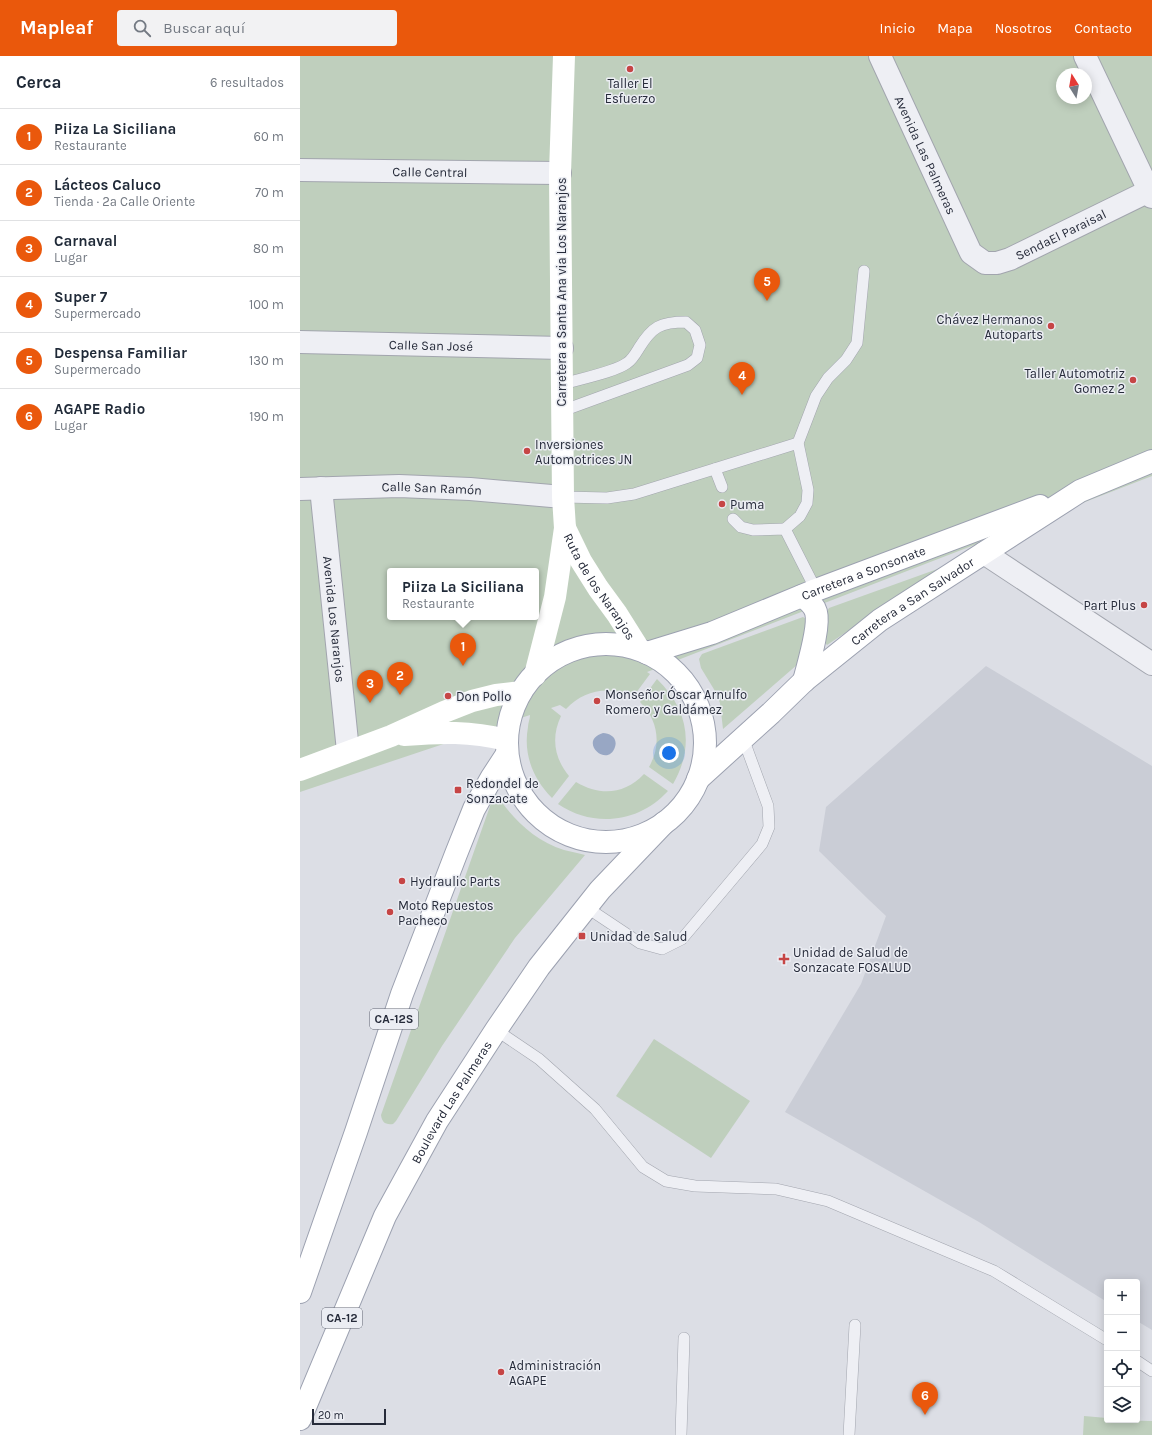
<!DOCTYPE html>
<html lang="es">
<head>
<meta charset="utf-8">
<style>
	body { margin:0; font-family:Karla,sans-serif; background:#f2f2f3; color:#1f2937 }
	.controls { position:absolute; right:12px; bottom:12px; display:grid; overflow:hidden; border-radius:4px; box-shadow:0 2px 10px #0003 }
	.controls button { width:36px; height:36px; display:grid; place-items:center; padding:0; border:0; border-bottom:1px solid #e0e1e3; background:#fff; color:#1f2937; font:20px sans-serif }
	.compass { position:absolute; left:756px; top:12px; width:36px; height:36px; border-radius:50%; background:#fff; box-shadow:0 2px 10px #0003; rotate:349deg }
	.scale { position:absolute; left:12px; bottom:10px; width:74px; box-sizing:border-box; padding-left:4px; border:2px solid #262b3a; border-top:0; font-size:11px; line-height:14px; white-space:nowrap; color:#262b3a; -webkit-text-stroke:3px #ebedf3; paint-order:stroke }
	.you { position:absolute; left:369px; top:697px; width:14px; height:14px; margin:-10px; border:3px solid #fff; border-radius:50%; background:#1a73e8; box-shadow:0 0 0 6px #1a73e833 }
	.badge { display:grid; place-items:center; width:26px; height:26px; border-radius:50%; background:#ea580c; color:#fff; font-size:13px; font-weight:700 }
	.pin { position:absolute; translate:-50% -33px; filter:drop-shadow(0 1px 2px #0008) }
	.pin::after { content:''; position:absolute; top:21px; width:14px; height:12px; background:inherit; clip-path:polygon(0 0,100% 0,50% 100%) }
	.popup { position:absolute; left:87px; top:512px; width:152px; height:52px; box-sizing:border-box; display:grid; place-content:center; border-radius:4px; background:#fff; filter:drop-shadow(0 1px 3px #0005); font-size:13px; white-space:nowrap; color:#747a83 }
	.popup b { font-size:15px; color:#1f2937 }
	.popup::after { content:''; position:absolute; left:50%; top:100%; margin-left:-8px; border:8px solid transparent; border-top-color:#fff }
	.list { margin:0; padding:0; list-style:none }
	h2 { display:flex; justify-content:space-between; align-items:center; height:52px; margin:0; padding:0 16px; font-size:17px }
	h2 small { font-size:13px; font-weight:400; color:#747a83 }
	.list li { display:grid; grid-template-columns:26px 1fr auto; gap:12px; align-items:center; box-sizing:border-box; height:56px; padding:0 16px; border-top:1px solid #e0e1e3 }
	.list b { display:block; font-size:15px; white-space:nowrap }
	.list p { margin:0; font-size:13px; white-space:nowrap; color:#747a83 }
	.list em { font-size:13px; font-style:normal; color:#747a83 }
	.icon { flex:none; width:22px; height:22px; fill:none; stroke:currentColor; stroke-width:2; stroke-linecap:round; stroke-linejoin:round }
	.map { position:relative; flex:none; width:852px; height:1379px; overflow:hidden }
	header { display:flex; align-items:center; gap:24px; box-sizing:border-box; height:56px; padding:0 20px; background:#ea580c; color:#fff }
	header strong { font-size:19px }
	nav { display:flex; gap:22px; margin-inline-start:auto; font-size:14px }
	.search { width:280px; height:36px; background:#f2f2f3; display:flex; align-items:center; gap:10px; box-sizing:border-box; padding:0 14px; border-radius:4px; color:#747a83; font-size:15px }
	main { display:flex }
	aside { flex:1; background:#fff }
	.map>svg:first-child { display:block }
</style>
</head>
<body>
<header>
<strong>Mapleaf</strong>
<div class="search"><svg class="icon" aria-label="search" viewBox="0 0 24 24"><circle cx="10" cy="10" r="6"/><path d="M15 15l6 6"/></svg>Buscar aquí</div>
<nav><a>Inicio</a><a>Mapa</a><a>Nosotros</a><a>Contacto</a></nav>
</header>
<main>
<aside>
<h2>Cerca<small>6 resultados</small></h2>
<ul class="list">
<li><span class="badge">1</span><div><b>Piiza La Siciliana</b><p>Restaurante</p></div><em>60 m</em></li>
<li><span class="badge">2</span><div><b>Lácteos Caluco</b><p>Tienda · 2a Calle Oriente</p></div><em>70 m</em></li>
<li><span class="badge">3</span><div><b>Carnaval</b><p>Lugar</p></div><em>80 m</em></li>
<li><span class="badge">4</span><div><b>Super 7</b><p>Supermercado</p></div><em>100 m</em></li>
<li><span class="badge">5</span><div><b>Despensa Familiar</b><p>Supermercado</p></div><em>130 m</em></li>
<li><span class="badge">6</span><div><b>AGAPE Radio</b><p>Lugar</p></div><em>190 m</em></li>
</ul>
</aside>
<div class="map">
<svg width="852" height="1379" viewBox="0 0 852 1379">
	<rect width="100%" height="100%" fill="#dcdee5"/>
	<polygon fill="#cacdd6" points="686,610 852,710 852,1274 837,1265 837,1226 807,1226 807,1246 679,1166 485,1056 561,928 586,860 568,843 519,795 526,751"/>
	<g fill="#bfcfbd" fill-rule="evenodd">
		<path d="M0 0H852V420L347 616 350 618 333 641C309 629 284 634 266 653L260 649 251 652 261 660C251 681 254 702 269 720L252 742C233 723 223 698 228 671 228 667 230 663 230 659L0 736ZM762 18H786V42H762ZM90 515H236V561H90Z"/>
		<polygon points="643,511 527,589 524,586 526,557 529,552"/>
		<polygon points="503,561 506,563 506,571 498,608 423,673 420,647 415,635 401,612 399,603 402,598"/>
		<path d="M357 623C388 653 395 690 373 728L349 711C362 688 358 664 340 646Z"/>
		<path d="M344 718 368 735C339 767 293 772 258 748L276 726C300 740 324 739 344 718Z"/>
		<path d="M195 736C212 763 234 784 264 794 271 796 279 797 285 799L215 882 142 990 96 1065 93 1068C85 1069 82 1066 81 1059Z"/>
		<polygon points="354,983 450,1045 411,1102 316,1040"/>
		<polygon points="784,1360 807,1362 807,1364 852,1365 852,1379 783,1379"/>
	</g>
	<path fill="#98a7c4" d="M303 677C310 677 318 682 315 691 308 713 277 685 303 677Z"/>
	<g fill="none" stroke-linecap="round" stroke-linejoin="round">
		<g stroke="#a2a5ae" stroke-width="12">
			<g id="service">
				<path d="M262 355 388 309 397 302 400 289 395 274 386 266C360 266 352 271 339 292 336 297 332 304 327 307 315 316 279 323 263 328"/>
				<polyline points="415,413 422,431"/>
				<polyline points="263,441 307,442 334,438 498,387"/>
				<polyline points="433,463 441,471 453,474 485,473 516,534"/>
				<polyline points="485,473 500,460 507,447 508,434 498,387 516,340 528,322 546,304 557,287 564,215"/>
				<polyline points="286,851 340,887 362,893 382,883 462,788 469,771 468,750 443,682"/>
				<polyline points="196,974 239,1003 295,1053 343,1111 366,1125 395,1130 476,1133 528,1145 694,1215 807,1284"/>
				<polyline points="837,1305 852,1315"/>
				<polyline points="381,1379 384,1282"/>
				<polyline points="549,1379 555,1269"/>
			</g>
		</g>
		<g stroke="#a2a5ae" stroke-width="24">
			<g id="minor">
				<path id="s1" d="M580 0 671 197 685 207H697L710 203 849 135"/>
				<polyline points="785,0 852,141"/>
				<path id="s2" d="M0 114 260 117"/>
				<path id="s3" d="M0 286 262 292"/>
				<path id="s4" d="M21 432 48 695"/>
				<path id="s5" d="M0 433 99 430 170 433 263 441"/>
				<polyline points="684,497 852,608"/>
			</g>
		</g>
		<g stroke="#9ca1b0" stroke-width="24">
			<g id="primary">
				<path d="M502 540C508 544 514 549 516 556 520 571 508 609 504 625"/>
				<circle cx="306" cy="687" r="99"/>
				<path id="s7" d="M347 597 412 577 516 534 740 450"/>
				<path id="s8" d="M398 723 471 657 504 625 580 564 780 435 852 405"/>
				<polyline points="0,1236 56,1076 102,938 156,798 174,753 192,721 207,698"/>
				<path id="s9" d="M0 1363 85 1160 137 1065 196 974 239 911 300 834 364 767"/>
			</g>
		</g>
		<use href="#service" stroke="#eeeff4" stroke-width="11"/>
		<use href="#minor" stroke="#eeeff4" stroke-width="22"/>
		<g stroke="#fff" stroke-width="22">
			<path id="s6" d="M265 472 281 505 298 532 317 558 339 593"/>
			<polyline points="235,619 255,541 265,472 263,441 260,117 264,0"/>
			<path d="M104 679C142 676 169 675 207 684"/>
			<polyline points="0,714 91,680 144,656 172,645 196,639 221,636"/>
		</g>
		<use href="#primary" stroke="#fff" stroke-width="22"/>
	</g>
	<g fill="#c64545" stroke="#ebedf3" stroke-width="1.5">
		<circle cx="330" cy="13" r="4"/>
		<circle cx="751" cy="270" r="4"/>
		<circle cx="833" cy="324" r="4"/>
		<circle cx="227" cy="395" r="4"/>
		<circle cx="422" cy="448" r="4"/>
		<circle cx="844" cy="549" r="4"/>
		<circle cx="148" cy="640" r="4"/>
		<circle cx="297" cy="645" r="4"/>
		<rect x="154" y="730" width="8" height="8" rx="2"/>
		<circle cx="102" cy="825" r="4"/>
		<circle cx="90" cy="856" r="4"/>
		<rect x="278" y="876" width="8" height="8" rx="2"/>
		<path d="M482 897h4v4h4v4h-4v4h-4v-4h-4v-4h4z"/>
		<circle cx="201" cy="1316" r="4"/>
	</g>
	<g text-anchor="middle" stroke-width="3" stroke-linejoin="round" paint-order="stroke">
		<g fill="#ebedf3" stroke="#616572" stroke-width="1">
			<rect x="70" y="953" width="48" height="20" rx="3"/>
			<rect x="22" y="1252" width="40" height="20" rx="3"/>
		</g>
		<g font-size="12" font-weight="bold" fill="#262b3a">
			<text x="94" y="967">CA-12S</text>
			<text x="42" y="1266">CA-12</text>
		</g>
		<g font-size="13" fill="#262b3a" stroke="#ebedf3" text-anchor="start">
			<text x="330" y="32" text-anchor="middle">Taller El<tspan x="330" dy="15">Esfuerzo</tspan></text>
			<text x="743" y="268" text-anchor="end">Chávez Hermanos<tspan x="743" dy="15">Autoparts</tspan></text>
			<text x="825" y="322" text-anchor="end">Taller Automotriz<tspan x="825" dy="15">Gomez 2</tspan></text>
			<text x="235" y="393">Inversiones<tspan x="235" dy="15">Automotrices JN</tspan></text>
			<text x="430" y="453">Puma</text>
			<text x="836" y="554" text-anchor="end">Part Plus</text>
			<text x="305" y="643">Monseñor Óscar Arnulfo<tspan x="305" dy="15">Romero y Galdámez</tspan></text>
			<text x="156" y="645">Don Pollo</text>
			<text x="166" y="732">Redondel de<tspan x="166" dy="15">Sonzacate</tspan></text>
			<text x="110" y="830">Hydraulic Parts</text>
			<text x="98" y="854">Moto Repuestos<tspan x="98" dy="15">Pacheco</tspan></text>
			<text x="290" y="885">Unidad de Salud</text>
			<text x="493" y="901">Unidad de Salud de<tspan x="493" dy="15">Sonzacate FOSALUD</tspan></text>
			<text x="209" y="1314">Administración<tspan x="209" dy="15">AGAPE</tspan></text>
		</g>
		<g font-size="13" fill="#262b3a" stroke="#ebedf3">
			<text dy="5" stroke="none"><textPath href="#s1" startOffset="109">Avenida Las Palmeras</textPath></text>
			<text dy="5" stroke="none"><textPath href="#s2" startOffset="130">Calle Central</textPath></text>
			<text dy="5" stroke="none"><textPath href="#s1" startOffset="316">SendaEl Paraisal</textPath></text>
			<text transform="translate(261 236) rotate(-90)" y="5">Carretera a Santa Ana via Los Naranjos</text>
			<text dy="5" stroke="none"><textPath href="#s3" startOffset="131">Calle San José</textPath></text>
			<text dy="5" stroke="none"><textPath href="#s5" startOffset="132">Calle San Ramón</textPath></text>
			<text dy="5" stroke="none"><textPath href="#s7" startOffset="231">Carretera a Sonsonate</textPath></text>
			<text dy="5" stroke="none"><textPath href="#s6" startOffset="68">Ruta de los Naranjos</textPath></text>
			<text dy="5" stroke="none"><textPath href="#s8" startOffset="279">Carretera a San Salvador</textPath></text>
			<text dy="5" stroke="none"><textPath href="#s4" startOffset="132">Avenida Los Naranjos</textPath></text>
			<text dy="5" stroke="none"><textPath href="#s9" startOffset="352">Boulevard Las Palmeras</textPath></text>
		</g>
	</g>
</svg>
<div class="controls">
<button>+</button>
<button>−</button>
<button><svg class="icon" aria-label="locate" viewBox="0 0 24 24"><circle cx="12" cy="12" r="6"/><path d="M12 2v4M12 18v4M2 12h4M18 12h4"/></svg></button>
<button><svg class="icon" aria-label="layers" viewBox="0 0 24 24"><path d="M12 4l9 5-9 5-9-5zM3 14l9 5 9-5"/></svg></button>
</div>
<svg class="compass" viewBox="-18 -18 36 36"><path d="M0-13l5 13h-10z" fill="#e53935"/><path d="M0 13l5-13h-10z" fill="#747a83"/></svg>
<div class="scale">20 m</div>
<div class="you"></div>
<div class="pin badge" style="left:163px;top:610px">1</div>
<div class="popup"><b>Piiza La Siciliana</b>Restaurante</div>
<div class="pin badge" style="left:100px;top:639px">2</div>
<div class="pin badge" style="left:70px;top:647px">3</div>
<div class="pin badge" style="left:442px;top:339px">4</div>
<div class="pin badge" style="left:467px;top:245px">5</div>
<div class="pin badge" style="left:625px;top:1359px">6</div>
</div>
</main>
</body>
</html>
